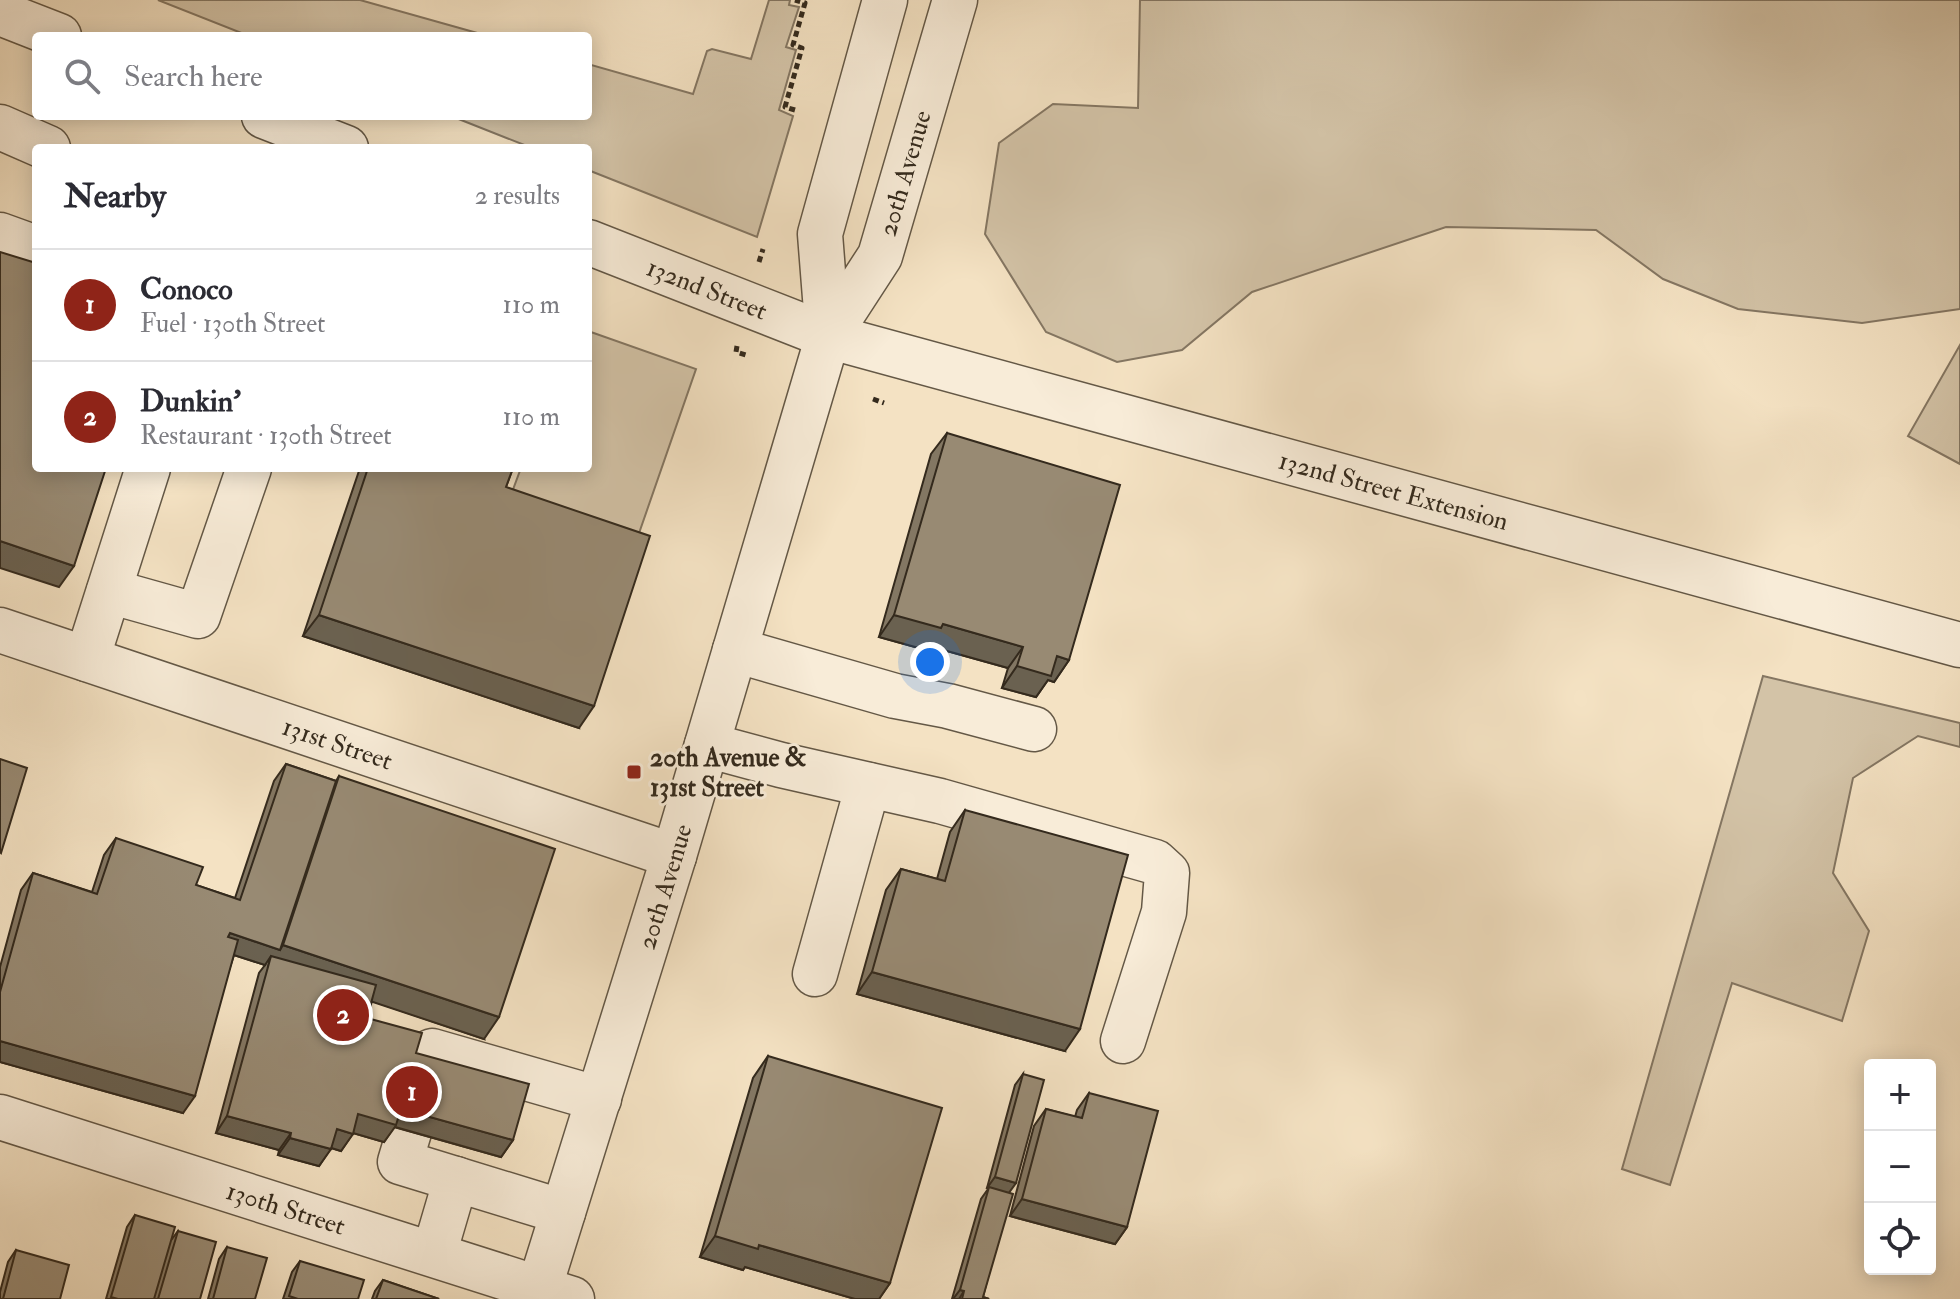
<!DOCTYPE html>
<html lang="en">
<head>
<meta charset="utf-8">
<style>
	body { margin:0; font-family:"IM FELL Double Pica",serif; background:#f2f2f3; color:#2b2b33 }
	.controls { position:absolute; right:24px; bottom:24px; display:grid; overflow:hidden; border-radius:8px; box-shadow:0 4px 20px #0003 }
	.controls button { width:72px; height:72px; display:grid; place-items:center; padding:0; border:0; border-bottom:2px solid #e1e1e2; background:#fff; color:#2b2b33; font:40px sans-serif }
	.you { position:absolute; left:930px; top:662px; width:28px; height:28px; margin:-20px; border:6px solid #fff; border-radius:50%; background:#1a73e8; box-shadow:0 0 0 12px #1a73e833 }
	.badge { display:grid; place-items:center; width:52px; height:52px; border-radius:50%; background:#8f2418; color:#fff; font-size:26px; font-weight:700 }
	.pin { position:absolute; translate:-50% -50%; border:4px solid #fff; box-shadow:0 2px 8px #0006 }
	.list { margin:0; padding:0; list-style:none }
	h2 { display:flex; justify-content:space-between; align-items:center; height:104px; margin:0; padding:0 32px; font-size:34px }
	h2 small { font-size:26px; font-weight:400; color:#7c7c81 }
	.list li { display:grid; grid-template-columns:52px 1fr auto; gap:24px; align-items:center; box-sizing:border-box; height:112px; padding:0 32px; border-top:2px solid #e1e1e2 }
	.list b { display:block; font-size:30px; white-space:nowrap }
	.list p { margin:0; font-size:26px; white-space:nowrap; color:#7c7c81 }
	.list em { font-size:26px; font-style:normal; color:#7c7c81 }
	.icon { flex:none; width:44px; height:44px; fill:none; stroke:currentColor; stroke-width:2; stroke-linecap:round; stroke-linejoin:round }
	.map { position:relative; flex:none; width:1960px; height:1299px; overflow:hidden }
	.search { position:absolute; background:#fff; box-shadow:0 4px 20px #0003; left:32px; top:32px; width:560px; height:88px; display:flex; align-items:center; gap:20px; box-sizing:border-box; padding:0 28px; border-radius:8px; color:#7c7c81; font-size:30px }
	.panel { position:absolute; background:#fff; box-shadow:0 4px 20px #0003; left:32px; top:144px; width:560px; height:328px; border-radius:8px }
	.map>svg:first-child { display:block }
</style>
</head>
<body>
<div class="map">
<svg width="1960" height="1299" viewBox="0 0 1960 1299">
	<rect width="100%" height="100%" fill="#f4e2c3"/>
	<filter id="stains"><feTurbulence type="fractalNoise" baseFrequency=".0025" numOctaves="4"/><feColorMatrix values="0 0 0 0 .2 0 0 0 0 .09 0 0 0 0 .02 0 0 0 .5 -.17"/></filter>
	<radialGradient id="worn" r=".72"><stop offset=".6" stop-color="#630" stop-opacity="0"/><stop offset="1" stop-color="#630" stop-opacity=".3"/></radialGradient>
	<g fill="#d3c3a7" stroke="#847662" stroke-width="2">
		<polygon points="158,0 360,0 488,36 249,36"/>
		<polygon points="769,0 790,0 789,5 799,7 786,47 796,50 779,110 793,116 757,237 588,170 588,148 532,148 451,116 588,116 588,64 693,94 707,51 712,49 751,59"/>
		<polygon points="1140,0 1960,0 1960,309 1862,323 1738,309 1663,279 1596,230 1446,227 1252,292 1182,350 1117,362 1046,332 985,234 999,143 1053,104 1138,108"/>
		<polygon points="588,331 696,369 637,539 511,495 521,468 588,468"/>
		<polygon points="1960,345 1960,464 1908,436"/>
		<polygon points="1763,676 1960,723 1960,747 1918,736 1853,778 1833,873 1869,931 1842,1021 1732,983 1670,1185 1622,1169"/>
	</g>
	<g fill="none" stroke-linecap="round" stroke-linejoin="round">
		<g stroke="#645846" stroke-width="47">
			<g id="minor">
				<polyline points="0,13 59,36"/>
				<polyline points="264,116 346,148"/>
				<polyline points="0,127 48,148"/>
				<polyline points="0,235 36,248"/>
				<path id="s1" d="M588 242 828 336 1960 645"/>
				<polyline points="828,336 820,234 885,0"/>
				<polyline points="109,591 198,616 249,468"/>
				<path id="s2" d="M0 630 674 856"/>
				<polyline points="735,650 895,696 948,706 1034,729"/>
				<polyline points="87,659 148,468"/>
				<polyline points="707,745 781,765 940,801 1155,862 1167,873 1164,912 1123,1041"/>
				<polyline points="815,974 868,785"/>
				<polyline points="425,1075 432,1051 599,1099"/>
				<path id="s3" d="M0 1117 572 1299"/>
				<polyline points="409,1132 400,1162 563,1212"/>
				<polyline points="434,1254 456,1179"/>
				<path id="s4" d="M536 1299 674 856 828 336 880 256 955 0"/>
			</g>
		</g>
		<g stroke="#342a1d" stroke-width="5" stroke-dasharray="6 4" stroke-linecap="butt">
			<polyline points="795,110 785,107 802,48 793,45 805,3 795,0"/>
			<polyline points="759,262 763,249"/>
			<polyline points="737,346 736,352 749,356"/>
			<polyline points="873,399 884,403"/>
		</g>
		<use href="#minor" stroke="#f8ecd8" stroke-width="44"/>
	</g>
	<g fill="#837763" stroke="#342a1d" stroke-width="2">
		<polygon points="947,433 1069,660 1054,682 1048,680 1036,697 1002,688 1008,668 929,646 926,650 879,637 931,454"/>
		<polygon points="360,468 513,468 506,487 579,728 303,636"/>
		<polygon points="286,764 336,781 339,776 484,1039 372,1001 367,1018 416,1053 513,1140 501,1157 394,1127 384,1142 353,1133 341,1151 331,1148 319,1166 278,1155 279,1150 216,1133 259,973 265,965 234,955 183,1113 0,1062 0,967 21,890 33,873 92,892 104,855 116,838 196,885 235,898 274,781"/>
		<polygon points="965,810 1065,1051 857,994 886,890 901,869 937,879 950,832"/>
		<polygon points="768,1056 890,1283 879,1299 855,1299 745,1267 743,1270 700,1257 753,1078"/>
		<polygon points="1023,1074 1009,1193 983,1297 989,1299 952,1299 981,1199 988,1189 987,1188 1015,1085"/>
		<polygon points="1089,1093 1127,1227 1115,1244 1010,1216 1034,1126 1046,1109 1075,1117 1077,1110"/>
		<polygon points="135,1215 172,1239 178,1231 200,1299 106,1299 127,1227"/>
		<polygon points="227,1247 255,1299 208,1299 219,1259"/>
		<polygon points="16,1250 60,1299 0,1299 0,1292 8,1262"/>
		<polygon points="300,1261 358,1299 283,1299 292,1272"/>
		<polygon points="383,1280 439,1299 372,1299 375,1291"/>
	</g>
	<g fill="#6a6150" stroke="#342a1d" stroke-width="2">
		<polygon points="0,541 74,566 59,587 0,568"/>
		<polygon points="319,615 594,706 579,728 303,636"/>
		<polygon points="894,615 943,624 1023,647 1008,668 929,646 926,650 879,637"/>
		<polygon points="1057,656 1069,660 1054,682 1048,680 1036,697 1002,688 1017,666"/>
		<polygon points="230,933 280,950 283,945 499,1017 484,1039 268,967 271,956 265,965 218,950"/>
		<polygon points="872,972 1080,1029 1065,1051 857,994"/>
		<polygon points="0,1041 195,1096 183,1113 0,1062"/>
		<polygon points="401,1109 513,1140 501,1157 395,1127 384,1142 346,1131 358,1114"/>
		<polygon points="227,1116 291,1133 279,1150 216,1133"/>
		<polygon points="337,1129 353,1134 341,1151 325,1146"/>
		<polygon points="290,1138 331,1149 319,1166 278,1155"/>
		<polygon points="995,1177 1016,1183 1008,1194 987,1188"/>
		<polygon points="1022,1199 1127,1227 1115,1244 1010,1216"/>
		<polygon points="715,1236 759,1245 890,1283 879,1299 855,1299 745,1267 743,1270 700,1257"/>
		<polygon points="960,1290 964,1291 959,1299 953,1299"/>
	</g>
	<g fill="#988a73" stroke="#342a1d" stroke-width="2">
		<polygon points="0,252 36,263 36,468 106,468 74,566 0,541"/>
		<polygon points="947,433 1120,485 1069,660 1057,656 1051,676 1017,666 1023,647 943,624 941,628 894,615"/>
		<polygon points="368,468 513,468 506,487 650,536 594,706 319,615"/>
		<polygon points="0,759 27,768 1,853 0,852"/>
		<polygon points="286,764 336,781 280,950 230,933 228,937 238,940 195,1096 0,1041 0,992 33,873 97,894 116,838 203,867 196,885 240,900"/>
		<polygon points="339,776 555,849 499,1017 283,945"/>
		<polygon points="965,810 1128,855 1080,1029 872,972 901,869 945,881"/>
		<polygon points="271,956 376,985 367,1018 422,1033 416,1053 529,1084 513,1140 401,1109 396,1125 358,1114 353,1134 337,1129 331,1149 290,1138 291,1133 227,1116"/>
		<polygon points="768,1056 942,1108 890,1283 759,1245 758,1249 715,1236"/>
		<polygon points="1023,1074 1044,1080 1016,1183 995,1177"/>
		<polygon points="1089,1093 1158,1111 1127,1227 1022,1199 1046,1109 1082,1118"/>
		<polygon points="989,1187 1013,1194 983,1297 989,1299 962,1299 964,1291 960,1290"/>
		<polygon points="135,1215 175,1227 154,1299 118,1299 111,1297"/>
		<polygon points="178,1231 216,1242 200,1299 158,1299"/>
		<polygon points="227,1247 267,1258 255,1299 213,1299"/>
		<polygon points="16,1250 69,1265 60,1299 3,1299"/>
		<polygon points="300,1261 364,1280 358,1299 298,1299 289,1296"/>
		<polygon points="383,1280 439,1299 376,1299"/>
	</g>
	<rect fill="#8f2418" stroke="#f8ecd8" stroke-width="3" x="626" y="764" width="16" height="16" rx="4"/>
	<g text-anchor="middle" stroke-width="6" stroke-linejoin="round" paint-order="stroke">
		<g font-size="26" fill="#342a1d" stroke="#f8ecd8">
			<text dy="9" stroke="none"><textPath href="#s4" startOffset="1188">20th Avenue</textPath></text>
			<text dy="9" stroke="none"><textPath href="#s1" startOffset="128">132nd Street</textPath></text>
			<text dy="9" stroke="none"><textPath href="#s1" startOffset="844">132nd Street Extension</textPath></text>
			<text dy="9" stroke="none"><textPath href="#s2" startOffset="356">131st Street</textPath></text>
			<text dy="9" stroke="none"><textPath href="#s4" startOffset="432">20th Avenue</textPath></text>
			<text dy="9" stroke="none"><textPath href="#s3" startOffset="300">130th Street</textPath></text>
		</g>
		<g font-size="26" font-weight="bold" fill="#342a1d" stroke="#f8ecd8" text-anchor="start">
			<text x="650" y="766">20th Avenue &amp;<tspan x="650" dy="30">131st Street</tspan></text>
		</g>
	</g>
	<rect width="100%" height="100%" filter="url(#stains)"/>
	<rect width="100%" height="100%" fill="url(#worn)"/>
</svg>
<div class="controls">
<button>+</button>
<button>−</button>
<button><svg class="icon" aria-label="locate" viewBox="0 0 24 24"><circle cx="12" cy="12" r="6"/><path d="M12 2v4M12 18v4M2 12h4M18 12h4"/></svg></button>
</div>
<div class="you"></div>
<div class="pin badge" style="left:412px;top:1092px">1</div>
<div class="pin badge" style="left:343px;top:1015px">2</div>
<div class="search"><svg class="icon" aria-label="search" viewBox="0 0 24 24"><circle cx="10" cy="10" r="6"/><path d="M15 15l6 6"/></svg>Search here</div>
<section class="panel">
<h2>Nearby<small>2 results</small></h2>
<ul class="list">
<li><span class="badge">1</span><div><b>Conoco</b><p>Fuel · 130th Street</p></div><em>110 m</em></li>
<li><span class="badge">2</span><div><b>Dunkin'</b><p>Restaurant · 130th Street</p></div><em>110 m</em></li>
</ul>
</section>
</div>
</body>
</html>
